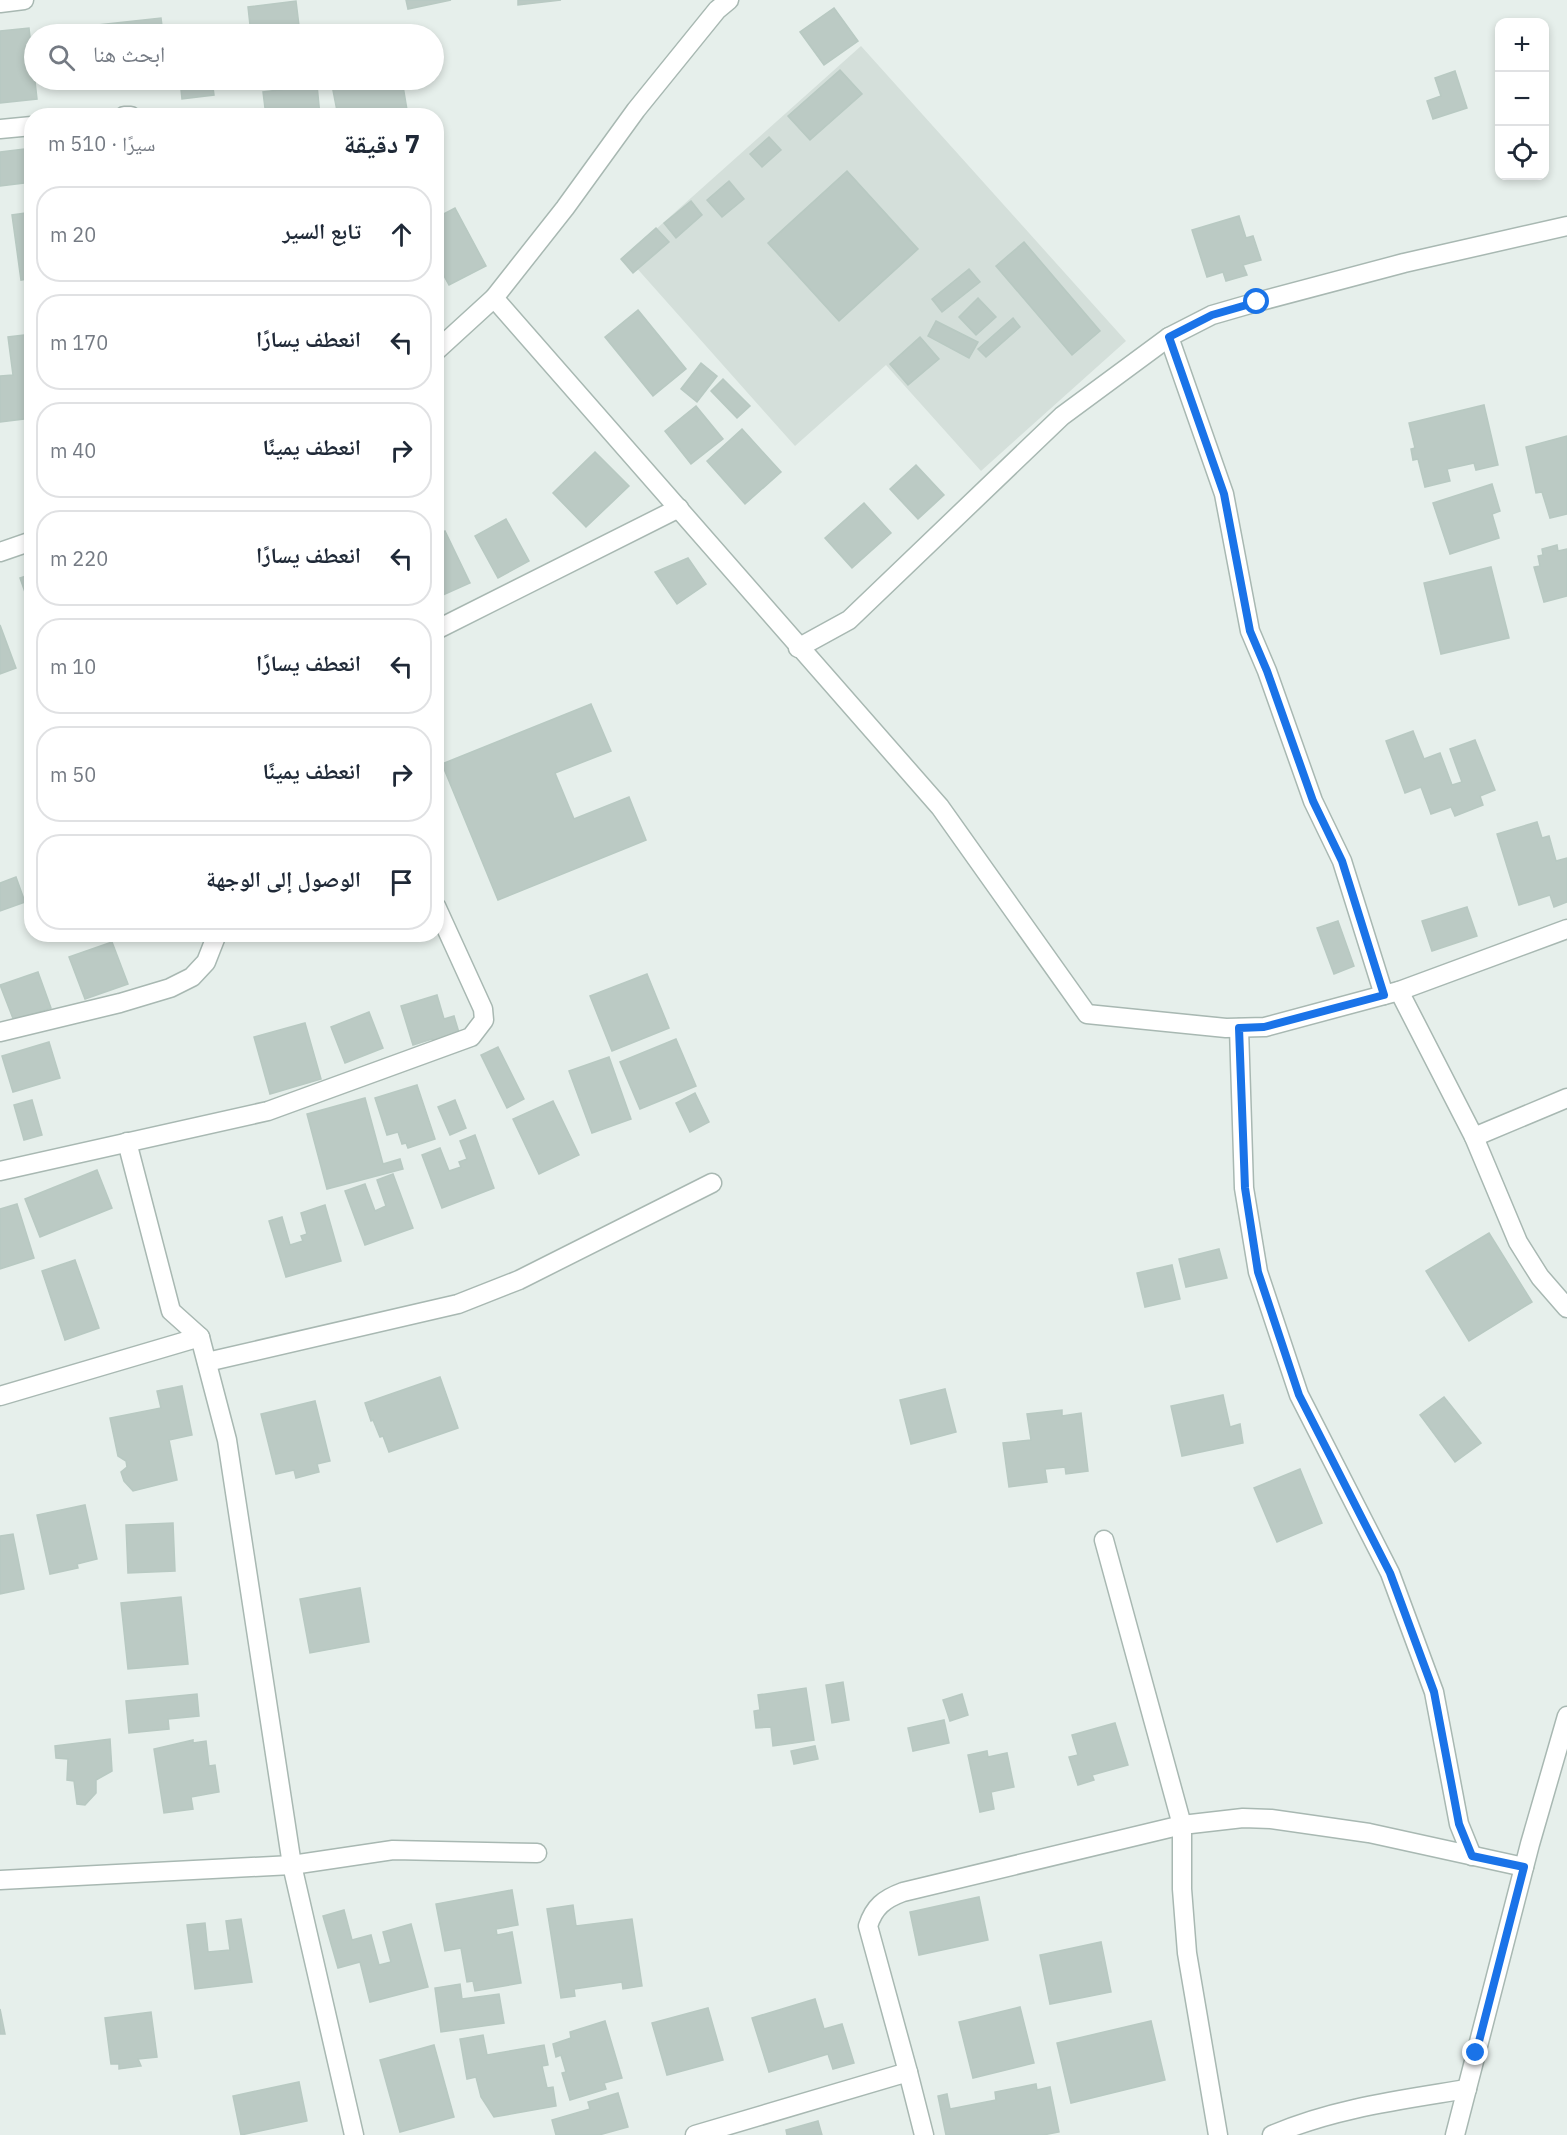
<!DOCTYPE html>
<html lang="ar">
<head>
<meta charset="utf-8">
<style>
	body { margin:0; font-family:"IBM Plex Sans","Noto Naskh Arabic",sans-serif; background:#f6f6f7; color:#1f2937; direction:rtl }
	.controls { position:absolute; right:18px; top:18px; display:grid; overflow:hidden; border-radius:12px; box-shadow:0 3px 9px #0003 }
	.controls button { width:54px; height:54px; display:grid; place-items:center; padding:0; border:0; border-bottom:2px solid #e0e1e3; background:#fff; color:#1f2937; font:30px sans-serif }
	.stop { position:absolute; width:18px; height:18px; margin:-14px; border:4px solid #1a73e8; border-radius:50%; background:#fff }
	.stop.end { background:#1a73e8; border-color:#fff; box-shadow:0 2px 6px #0008 }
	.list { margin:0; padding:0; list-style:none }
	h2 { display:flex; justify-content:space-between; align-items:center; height:78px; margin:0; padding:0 24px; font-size:26px }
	h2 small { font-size:20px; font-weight:400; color:#747a83 }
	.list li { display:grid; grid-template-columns:39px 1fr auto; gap:18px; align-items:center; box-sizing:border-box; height:96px; margin:0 12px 12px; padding:0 12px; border:2px solid #e0e1e3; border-radius:24px }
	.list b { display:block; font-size:22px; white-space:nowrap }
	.list em { font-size:20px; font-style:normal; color:#747a83 }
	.icon { flex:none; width:33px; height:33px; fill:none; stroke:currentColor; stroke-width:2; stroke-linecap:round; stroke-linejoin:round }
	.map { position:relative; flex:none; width:1567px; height:2135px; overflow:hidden; direction:ltr }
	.search { position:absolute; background:#fff; box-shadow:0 3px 9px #0003; left:24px; top:24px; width:420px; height:66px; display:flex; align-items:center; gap:15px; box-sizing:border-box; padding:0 21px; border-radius:33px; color:#747a83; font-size:22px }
	.panel { position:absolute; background:#fff; box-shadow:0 3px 9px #0003; left:24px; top:108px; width:420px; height:834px; border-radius:24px; direction:rtl }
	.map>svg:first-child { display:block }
</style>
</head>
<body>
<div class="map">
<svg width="1567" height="2135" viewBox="0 0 1567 2135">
	<rect width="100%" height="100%" fill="#e6efeb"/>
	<polygon fill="#d4dfda" points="861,46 1126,341 981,471 886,365 795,446 626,256"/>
	<g fill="#bbcac4" stroke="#b8c9c2" stroke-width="1.5">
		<polygon points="406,0 451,0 408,9"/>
		<polygon points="518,0 561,0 518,5"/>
		<polygon points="296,1 300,34 251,34 248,7"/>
		<polygon points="834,8 858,41 824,65 800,32"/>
		<polygon points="161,18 163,34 100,34 98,25"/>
		<polygon points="29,28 37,99 0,103 0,31"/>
		<polygon points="840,70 862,94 810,140 788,116"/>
		<polygon points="1455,71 1467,108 1433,119 1427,101 1441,96 1435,78"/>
		<polygon points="105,80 142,80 105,84"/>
		<polygon points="180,80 212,80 214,95 182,99"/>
		<polygon points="331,80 402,80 407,110 374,116 338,116"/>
		<polygon points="317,85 320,116 266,116 263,92"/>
		<polygon points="769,137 781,150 762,167 750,154"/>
		<polygon points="32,148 32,182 0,186 0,152"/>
		<polygon points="847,171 918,249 839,321 768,243"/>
		<polygon points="729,181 744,199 722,217 707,200"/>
		<polygon points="691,201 702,215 676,238 664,223"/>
		<polygon points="455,208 486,266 449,285 436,261 436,218"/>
		<polygon points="32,212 32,278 21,280 12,215"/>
		<polygon points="1239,216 1246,238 1253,236 1261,260 1243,265 1247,275 1226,281 1223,272 1207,277 1192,230"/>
		<polygon points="656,228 669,242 633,273 621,259"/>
		<polygon points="1024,242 1100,331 1072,355 996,266"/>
		<polygon points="969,269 980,282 942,312 932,299"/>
		<polygon points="978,298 996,317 976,335 959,317"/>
		<polygon points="638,310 686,369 653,396 605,337"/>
		<polygon points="1013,318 1020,327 986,357 978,349"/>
		<polygon points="936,321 978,342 969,358 928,336"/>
		<polygon points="32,334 32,418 0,422 0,376 13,375 8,337"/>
		<polygon points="920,337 939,359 908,385 890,364"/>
		<polygon points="701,363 717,376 697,402 681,389"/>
		<polygon points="723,379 750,406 737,418 711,391"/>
		<polygon points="1484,405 1498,465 1476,470 1474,463 1447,469 1450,481 1425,487 1418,459 1413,460 1411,449 1415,448 1409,423"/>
		<polygon points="696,406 723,439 691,464 665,431"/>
		<polygon points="742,429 781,472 745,504 707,461"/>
		<polygon points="1567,436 1567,514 1550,518 1542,492 1536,493 1526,447"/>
		<polygon points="595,452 629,486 586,527 553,493"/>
		<polygon points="916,465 944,495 918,519 890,489"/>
		<polygon points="1492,484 1500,511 1492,514 1499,538 1450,554 1433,503"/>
		<polygon points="864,503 891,533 852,568 825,538"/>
		<polygon points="506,519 529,561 498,578 475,536"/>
		<polygon points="445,531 470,583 436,598 436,535"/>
		<polygon points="1557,545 1558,551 1567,549 1567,596 1544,602 1534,567 1540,566 1538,556 1543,555 1542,549"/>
		<polygon points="688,558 706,584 677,604 655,572"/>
		<polygon points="1491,567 1509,638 1441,654 1424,583"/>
		<polygon points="32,574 32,612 20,578"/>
		<polygon points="0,625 16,668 0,674"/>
		<polygon points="591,704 611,751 555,773 574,819 629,797 646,840 498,900 442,764"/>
		<polygon points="1413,731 1424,759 1440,753 1452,785 1462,782 1450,749 1475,740 1495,790 1480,796 1483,805 1455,816 1451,807 1431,814 1421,787 1405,793 1386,741"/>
		<polygon points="1537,822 1542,838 1549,836 1556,861 1567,858 1567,902 1554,907 1550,895 1519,905 1497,834"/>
		<polygon points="16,877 25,902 0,911 0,883"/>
		<polygon points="1467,907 1477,936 1432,951 1422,921"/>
		<polygon points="1338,921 1354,966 1334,974 1317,928"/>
		<polygon points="112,942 128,984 85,999 69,957"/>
		<polygon points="38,972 51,1008 14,1021 0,985"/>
		<polygon points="647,974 669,1028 612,1051 590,996"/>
		<polygon points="437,995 444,1019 454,1016 460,1036 434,1044 432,1039 413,1045 401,1006"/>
		<polygon points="369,1012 383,1048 345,1063 331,1027"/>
		<polygon points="305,1023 321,1079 270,1094 254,1037"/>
		<polygon points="676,1039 696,1086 640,1109 620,1062"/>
		<polygon points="49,1042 60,1078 13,1092 2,1056"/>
		<polygon points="498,1047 524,1099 507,1108 481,1055"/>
		<polygon points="609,1057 631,1119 592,1133 569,1071"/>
		<polygon points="417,1085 435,1139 408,1148 406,1143 402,1144 398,1132 387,1135 375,1098"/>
		<polygon points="695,1093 709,1122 690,1132 676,1103"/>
		<polygon points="365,1098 383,1164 400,1159 403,1169 327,1189 307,1114"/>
		<polygon points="32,1100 42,1135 24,1140 14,1105"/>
		<polygon points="455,1100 466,1128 450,1135 438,1107"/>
		<polygon points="553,1101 579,1155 539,1174 513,1119"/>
		<polygon points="475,1135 494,1188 442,1208 422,1155 440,1148 449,1171 461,1167 459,1162 467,1159 460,1141"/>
		<polygon points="97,1170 112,1208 40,1237 25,1199"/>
		<polygon points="393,1174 413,1228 365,1245 345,1191 365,1184 375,1211 386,1206 377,1180"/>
		<polygon points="17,1204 34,1258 0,1269 0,1209"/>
		<polygon points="325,1205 341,1261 286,1277 269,1221 282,1217 290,1245 303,1241 301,1236 307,1234 301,1213"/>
		<polygon points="1489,1233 1532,1302 1469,1341 1426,1271"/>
		<polygon points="1219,1249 1227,1278 1186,1287 1179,1259"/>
		<polygon points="75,1260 99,1328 65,1340 42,1271"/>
		<polygon points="1172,1265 1180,1299 1145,1307 1137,1273"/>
		<polygon points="440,1377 458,1428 389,1452 383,1436 380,1437 373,1420 371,1421 365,1403"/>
		<polygon points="182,1386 192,1435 169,1440 177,1480 133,1491 124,1481 121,1472 127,1467 126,1461 118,1456 110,1418 161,1408 157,1391"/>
		<polygon points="945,1389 956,1432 911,1444 900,1400"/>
		<polygon points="1223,1395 1230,1427 1240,1424 1243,1443 1182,1456 1171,1406"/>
		<polygon points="1444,1397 1481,1443 1455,1462 1420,1415"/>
		<polygon points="315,1401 330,1461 317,1464 319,1472 296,1478 294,1470 276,1474 261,1414"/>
		<polygon points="1062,1410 1062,1416 1081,1413 1088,1471 1066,1474 1065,1467 1045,1469 1047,1482 1009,1487 1003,1443 1031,1440 1027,1414"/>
		<polygon points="1300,1469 1322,1523 1277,1542 1254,1488"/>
		<polygon points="85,1505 97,1559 77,1564 78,1568 50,1574 37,1515"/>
		<polygon points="173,1523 175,1571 128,1573 126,1525"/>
		<polygon points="13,1534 24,1589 0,1594 0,1536"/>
		<polygon points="360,1588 369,1642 310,1653 300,1599"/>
		<polygon points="181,1597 188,1664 128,1669 121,1603"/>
		<polygon points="843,1682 849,1720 832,1723 826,1685"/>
		<polygon points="806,1688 814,1740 773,1746 771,1727 756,1728 754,1711 760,1710 758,1695"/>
		<polygon points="197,1694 199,1716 168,1719 169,1729 129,1733 126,1701"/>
		<polygon points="962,1694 968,1715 950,1721 943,1700"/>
		<polygon points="944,1720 949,1743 913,1751 908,1728"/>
		<polygon points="1115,1723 1128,1765 1092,1775 1094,1780 1078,1785 1069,1757 1078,1755 1072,1735"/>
		<polygon points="110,1739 112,1771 96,1780 96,1793 85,1805 77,1804 74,1781 67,1780 68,1759 56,1758 55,1746"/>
		<polygon points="193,1740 193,1743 206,1741 209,1766 215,1765 219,1792 191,1797 193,1809 164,1813 154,1749"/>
		<polygon points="815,1746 818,1759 794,1764 791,1751"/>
		<polygon points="987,1751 988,1757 1007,1753 1014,1787 991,1792 994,1809 980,1812 968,1755"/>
		<polygon points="512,1890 518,1925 496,1929 497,1935 512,1932 521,1983 475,1991 473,1981 467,1982 461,1948 445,1951 436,1904"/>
		<polygon points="979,1897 988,1940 919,1955 910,1912"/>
		<polygon points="573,1905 576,1926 632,1919 642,1986 623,1989 622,1982 574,1989 575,1996 561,1998 547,1909"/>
		<polygon points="344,1910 352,1940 371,1935 379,1965 391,1962 383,1932 411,1924 428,1987 370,2002 360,1962 338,1968 323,1916"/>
		<polygon points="241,1919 252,1982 195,1989 187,1925 205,1923 208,1952 230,1950 226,1921"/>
		<polygon points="1101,1942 1111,1992 1050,2004 1040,1955"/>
		<polygon points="460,1984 462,1999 499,1994 504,2023 441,2032 435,1988"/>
		<polygon points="815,1999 824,2029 842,2024 854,2063 833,2069 828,2054 769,2072 752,2018"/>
		<polygon points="1020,2007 1034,2063 973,2078 959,2022"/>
		<polygon points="708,2008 723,2060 667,2075 652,2023"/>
		<polygon points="0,2009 5,2034 0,2034"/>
		<polygon points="151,2012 157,2057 138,2059 141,2066 119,2069 119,2064 111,2064 105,2018"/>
		<polygon points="605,2021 622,2078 604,2083 606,2089 570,2100 562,2073 566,2072 561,2055 556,2057 553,2044 571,2038 570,2032"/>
		<polygon points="1151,2021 1165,2080 1071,2103 1057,2043"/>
		<polygon points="483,2035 487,2055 544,2045 548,2065 542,2066 547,2088 553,2087 556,2106 494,2117 481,2097 476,2077 467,2079 460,2039"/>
		<polygon points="434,2045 454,2117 400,2132 380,2060"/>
		<polygon points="299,2082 307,2121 241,2135 233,2096"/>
		<polygon points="1036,2084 1037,2090 1050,2087 1059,2132 1043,2135 946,2135 938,2096 947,2094 950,2109 996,2100 995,2092"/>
		<polygon points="618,2093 628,2127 599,2135 556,2135 552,2120 590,2109 588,2102"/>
		<polygon points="818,2121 822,2135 787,2135 786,2130"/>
	</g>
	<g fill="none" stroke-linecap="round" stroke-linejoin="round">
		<g stroke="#a8b8b2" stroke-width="21">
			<g id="minor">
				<polyline points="0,3 24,0"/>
				<polyline points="124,116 131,116"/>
				<polyline points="0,129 32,126"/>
				<polyline points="494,298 940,807 1087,1014 1226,1028 1265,1027 1399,991 1567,929"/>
				<polyline points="1169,337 1224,494 1250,631 1267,671 1313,801 1342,861 1384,995"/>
				<polyline points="436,630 679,508"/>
				<polyline points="798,648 849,620 1062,416 1169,337 1212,315 1257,302 1404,263 1567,226"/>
				<polyline points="1399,991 1474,1137 1518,1242 1540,1277 1567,1308"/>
				<polyline points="1239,1028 1244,1188 1258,1272 1299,1395 1390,1573 1434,1692 1459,1824 1472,1856"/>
				<polyline points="0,1032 120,1003 170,988 192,977 206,962 217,934"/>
				<polyline points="1474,1137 1567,1098"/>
				<polyline points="127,1142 171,1311 200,1337 227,1440 292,1865 354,2135"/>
				<polyline points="0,1171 268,1111 471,1037 484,1020 483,1009 436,906"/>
				<polyline points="207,1362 458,1304 519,1280 712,1183"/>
				<polyline points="0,1396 200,1337"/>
				<polyline points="1104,1540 1182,1825 1182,1889 1187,1953 1218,2135"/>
				<polyline points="0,1880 292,1865 393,1850 537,1853"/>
				<path d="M908 2072 868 1926C874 1907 884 1899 903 1892L1182 1825 1243 1818 1271 1819 1369 1833 1524 1867"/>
				<polyline points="695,2135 908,2072 924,2135"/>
				<path d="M1272 2135C1334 2108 1401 2100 1467 2089"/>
				<polyline points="1455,2135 1530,1844 1567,1716"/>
			</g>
		</g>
		<g stroke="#a8b8b2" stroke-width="21">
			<g id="tertiary">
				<polyline points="436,351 494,298 565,208 636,110 717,10 729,0"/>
				<polyline points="0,552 32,541"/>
			</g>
		</g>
		<use href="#minor" stroke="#fff" stroke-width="18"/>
		<use href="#tertiary" stroke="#fff" stroke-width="18"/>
	</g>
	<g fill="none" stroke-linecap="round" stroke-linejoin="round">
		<polyline stroke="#1a73e8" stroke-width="8" points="1257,302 1212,315 1169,337 1224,494 1250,631 1267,671 1313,801 1342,861 1384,995 1264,1027 1239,1028 1245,1188 1258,1272 1299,1395 1390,1573 1434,1692 1459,1824 1472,1856 1524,1867 1476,2053"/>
	</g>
</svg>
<div class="controls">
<button>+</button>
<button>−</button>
<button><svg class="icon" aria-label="locate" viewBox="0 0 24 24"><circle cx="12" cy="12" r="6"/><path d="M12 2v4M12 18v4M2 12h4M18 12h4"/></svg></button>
</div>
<div class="stop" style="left:1257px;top:302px"></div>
<div class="stop end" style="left:1476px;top:2053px"></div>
<div class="search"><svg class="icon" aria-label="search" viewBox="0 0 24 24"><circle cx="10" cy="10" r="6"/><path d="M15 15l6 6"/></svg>ابحث هنا</div>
<section class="panel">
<h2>7 دقيقة<small>سيرًا · 510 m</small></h2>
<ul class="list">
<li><svg class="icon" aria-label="ahead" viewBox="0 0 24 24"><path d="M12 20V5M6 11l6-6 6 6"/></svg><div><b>تابع السير</b></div><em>20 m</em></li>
<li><svg class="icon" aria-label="left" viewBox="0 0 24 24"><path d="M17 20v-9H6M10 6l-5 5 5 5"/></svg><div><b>انعطف يسارًا</b></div><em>170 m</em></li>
<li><svg class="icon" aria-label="right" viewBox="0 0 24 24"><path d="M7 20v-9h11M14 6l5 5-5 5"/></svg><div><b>انعطف يمينًا</b></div><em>40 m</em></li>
<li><svg class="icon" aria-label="left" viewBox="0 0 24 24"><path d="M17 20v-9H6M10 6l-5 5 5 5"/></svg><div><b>انعطف يسارًا</b></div><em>220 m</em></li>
<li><svg class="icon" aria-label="left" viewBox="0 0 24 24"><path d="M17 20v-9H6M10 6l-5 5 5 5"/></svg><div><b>انعطف يسارًا</b></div><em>10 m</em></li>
<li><svg class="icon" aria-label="right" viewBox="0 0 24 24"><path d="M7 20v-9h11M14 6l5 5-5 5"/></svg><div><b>انعطف يمينًا</b></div><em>50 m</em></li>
<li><svg class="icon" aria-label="arrive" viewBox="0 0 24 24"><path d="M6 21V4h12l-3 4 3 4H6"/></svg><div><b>الوصول إلى الوجهة</b></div></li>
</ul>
</section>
</div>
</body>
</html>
